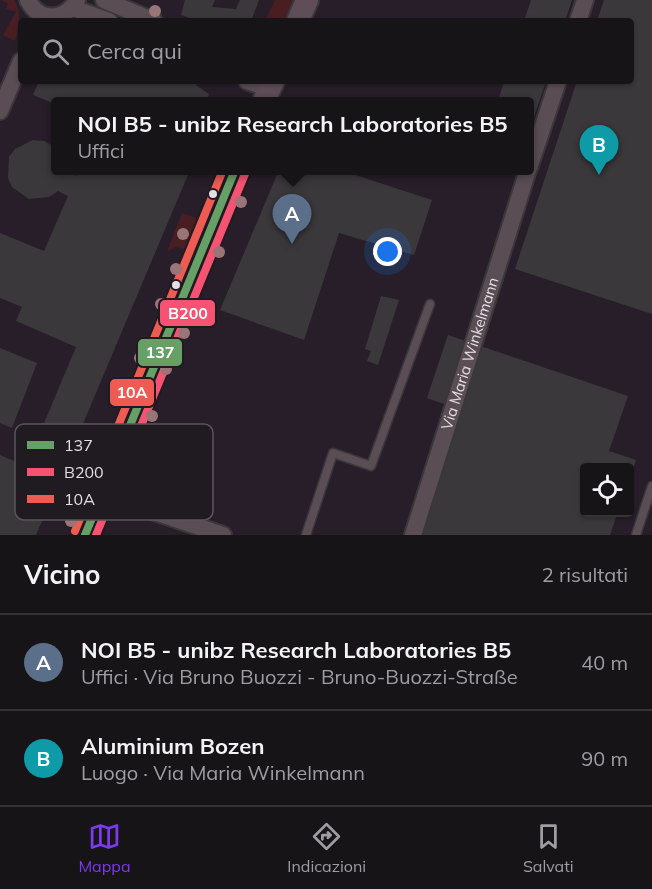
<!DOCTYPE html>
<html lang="it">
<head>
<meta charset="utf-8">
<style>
	body { margin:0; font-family:Mulish,sans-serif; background:#201d21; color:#f1f3f6 }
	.controls { position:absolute; right:18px; bottom:18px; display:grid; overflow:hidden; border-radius:6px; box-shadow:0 2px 4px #0004 }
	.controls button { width:54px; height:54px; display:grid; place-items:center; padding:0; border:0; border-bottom:2px solid #363337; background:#171418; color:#f1f3f6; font:30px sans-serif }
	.you { position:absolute; left:388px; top:252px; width:21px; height:21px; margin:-15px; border:4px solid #fff; border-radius:50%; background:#1a73e8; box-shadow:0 0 0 9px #1a73e833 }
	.badge { display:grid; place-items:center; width:39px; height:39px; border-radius:50%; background:#7c3aed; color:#fff; font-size:20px; font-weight:700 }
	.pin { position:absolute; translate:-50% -50px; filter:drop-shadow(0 2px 3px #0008) }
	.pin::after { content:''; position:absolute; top:32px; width:21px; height:18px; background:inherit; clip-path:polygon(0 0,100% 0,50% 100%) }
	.popup { position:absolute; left:51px; top:97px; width:483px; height:78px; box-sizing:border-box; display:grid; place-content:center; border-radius:6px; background:#171418; filter:drop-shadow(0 2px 4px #0005); font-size:20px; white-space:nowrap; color:#9e9ea2 }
	.popup b { font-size:22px; color:#f1f3f6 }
	.popup::after { content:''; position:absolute; left:50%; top:100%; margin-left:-12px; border:12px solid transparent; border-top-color:#171418 }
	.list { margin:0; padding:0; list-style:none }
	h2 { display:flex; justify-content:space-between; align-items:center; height:78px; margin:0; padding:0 24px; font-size:26px }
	h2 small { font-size:20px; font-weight:400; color:#9e9ea2 }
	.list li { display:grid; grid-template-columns:39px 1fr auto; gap:18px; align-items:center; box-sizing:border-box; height:96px; padding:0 24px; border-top:2px solid #363337 }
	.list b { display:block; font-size:22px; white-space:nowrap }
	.list p { margin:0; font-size:20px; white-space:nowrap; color:#9e9ea2 }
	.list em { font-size:20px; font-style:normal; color:#9e9ea2 }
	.icon { flex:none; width:33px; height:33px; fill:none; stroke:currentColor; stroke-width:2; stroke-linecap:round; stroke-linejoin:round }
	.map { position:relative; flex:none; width:652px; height:535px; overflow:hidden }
	.search { position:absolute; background:#171418; box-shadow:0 2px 4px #0004; left:18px; right:18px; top:18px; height:66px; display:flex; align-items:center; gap:15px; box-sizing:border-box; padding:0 21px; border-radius:6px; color:#9e9ea2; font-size:22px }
	.sheet { height:270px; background:#171418 }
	nav { display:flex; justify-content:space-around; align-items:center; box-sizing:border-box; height:84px; border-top:2px solid #363337; background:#171418; font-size:16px; color:#9e9ea2 }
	nav a { display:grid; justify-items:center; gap:3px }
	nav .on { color:#7c3aed }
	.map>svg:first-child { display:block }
</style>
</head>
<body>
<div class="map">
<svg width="652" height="535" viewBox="0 0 652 535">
	<rect width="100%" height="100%" fill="#1f1b20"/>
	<path fill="#271e29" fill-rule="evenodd" d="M0 0H652V535H0ZM21 21H631V81H21ZM55 101H529V170H55ZM584 467H630V512H584Z"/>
	<g fill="#491e23">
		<path d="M0 0H15C21 16 20 24 15 41L3 35 16 12 6 9 8 3Z"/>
		<polygon points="275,0 295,0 286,21 265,21"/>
		<polygon points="182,213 196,218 197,231 188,250 175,247 167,252"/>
		<polygon points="147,454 133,491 123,477 127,460"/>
	</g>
	<g fill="#3b383c">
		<polygon points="185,0 215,0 212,7 236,9 240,0 259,0 251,21 198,21 181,15"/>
		<polygon points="531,0 572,0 565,21 524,21"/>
		<polygon points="604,0 652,0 652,314 515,269 577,81 631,81 631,21 597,21"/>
		<polygon points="39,81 196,81 196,85 209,94 206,101 55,101 55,104 33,95"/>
		<polygon points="504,81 546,81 531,126 529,101 498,101"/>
		<polygon points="33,140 44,141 55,147 55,170 66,170 76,176 78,170 190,170 36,535 0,535 0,455 26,466 76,347 16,321 22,307 0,298 0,233 44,251 68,196 58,191 49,197 29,199 12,187 8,178 9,157 15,149"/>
		<polygon points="279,170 340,170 432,200 414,255 339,233 304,340 220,310"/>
		<polygon points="381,296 399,300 378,365 367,361 371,351 365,349"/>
		<polygon points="448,335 628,396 609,451 636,460 630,478 630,467 584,467 584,512 618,512 610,535 411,535 455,408 427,398"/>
		<polygon points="0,348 37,363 12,428 0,423"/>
	</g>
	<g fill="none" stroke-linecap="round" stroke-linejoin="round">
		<g stroke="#3a373a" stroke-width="11">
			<g id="service">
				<polyline points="306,535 333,453 371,466 430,304"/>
				<polyline points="636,535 652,486"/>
			</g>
		</g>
		<g stroke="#3a373a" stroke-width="20">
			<g id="minor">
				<path d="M28 0C39 23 65 21 77 0"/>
				<polyline points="104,0 154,21"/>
				<polyline points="73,8 109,21"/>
				<polyline points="578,21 585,0"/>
				<polyline points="247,81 270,89"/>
				<polyline points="0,111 21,61"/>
				<polyline points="529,168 558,81"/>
				<polyline points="101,494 223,535"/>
				<path id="s1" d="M413 535 528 170"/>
			</g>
		</g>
		<g stroke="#3a373a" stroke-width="26">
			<g id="secondary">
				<polyline points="298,21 307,0"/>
				<polyline points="264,101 273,81"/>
				<polyline points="85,535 235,170"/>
			</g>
		</g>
		<use href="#service" stroke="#5a4e54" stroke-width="8"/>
		<use href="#minor" stroke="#5a4e54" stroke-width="16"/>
		<use href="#secondary" stroke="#5f4e57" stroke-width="22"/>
		<g stroke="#201a21" stroke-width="12">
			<polyline id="bus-1" points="85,535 235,170"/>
		</g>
		<g stroke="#201a21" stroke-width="12">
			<polyline id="bus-2" points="96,535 245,174"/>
		</g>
		<g stroke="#201a21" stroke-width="12">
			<polyline id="bus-3" points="75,531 223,170"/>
		</g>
		<use href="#bus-1" stroke="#66a066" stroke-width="8"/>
		<use href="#bus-2" stroke="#f65372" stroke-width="8"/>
		<use href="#bus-3" stroke="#ee5b53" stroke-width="8"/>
	</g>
	<g fill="#997578">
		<circle cx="155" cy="11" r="6"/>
		<circle cx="241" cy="202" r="6"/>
		<circle cx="183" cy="234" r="6"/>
		<circle cx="219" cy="252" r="6"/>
		<circle cx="176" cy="269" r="6"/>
		<circle cx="161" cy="304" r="6"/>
		<circle cx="184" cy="333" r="6"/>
		<circle cx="140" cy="358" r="6"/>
		<circle cx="166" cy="369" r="6"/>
		<circle cx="152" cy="416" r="6"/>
		<circle cx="108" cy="439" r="6"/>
		<circle cx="92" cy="471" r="6"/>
		<circle cx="130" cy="478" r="6"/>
		<circle cx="149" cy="489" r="6"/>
		<circle cx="85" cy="492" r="6"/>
		<circle cx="78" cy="508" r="6"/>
		<circle cx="118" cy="514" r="6"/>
		<circle cx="71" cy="521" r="6"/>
	</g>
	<g fill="#e3dfe3" stroke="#201a21" stroke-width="2">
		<circle cx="213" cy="194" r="5"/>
		<circle cx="176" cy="285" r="5"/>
	</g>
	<g text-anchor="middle" stroke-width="5" stroke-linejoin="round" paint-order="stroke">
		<g font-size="15" fill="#e3dfe3" stroke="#201a21">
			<text dy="5" stroke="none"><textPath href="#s1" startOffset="190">Via Maria Winkelmann</textPath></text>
		</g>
	</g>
	<rect x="15" y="424" width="198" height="96" rx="9" fill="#201a21" stroke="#5a555b" stroke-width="1.5"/>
	<rect x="27" y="441" width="27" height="8" fill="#66a066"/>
	<rect x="27" y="468" width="27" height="8" fill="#f65372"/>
	<rect x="27" y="495" width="27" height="8" fill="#ee5b53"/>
	<g font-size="16" fill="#e3dfe3">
		<text x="64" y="451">137</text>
		<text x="64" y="478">B200</text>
		<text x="64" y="505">10A</text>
	</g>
	<g stroke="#201a21" stroke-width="2">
		<rect x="159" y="299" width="57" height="28" rx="6" fill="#f65372"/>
		<rect x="137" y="338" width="46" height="29" rx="6" fill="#66a066"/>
		<rect x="109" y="378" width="46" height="29" rx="6" fill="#ee5b53"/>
	</g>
	<g font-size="16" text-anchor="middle" font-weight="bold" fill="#fff">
		<text x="188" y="319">B200</text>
		<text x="160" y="358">137</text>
		<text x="132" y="398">10A</text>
	</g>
</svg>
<div class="controls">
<button><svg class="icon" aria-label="locate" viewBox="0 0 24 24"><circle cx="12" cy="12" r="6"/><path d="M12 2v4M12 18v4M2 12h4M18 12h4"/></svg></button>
</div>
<div class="you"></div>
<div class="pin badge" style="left:292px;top:244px;background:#5c6f8a">A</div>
<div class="popup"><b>NOI B5 - unibz Research Laboratories B5</b>Uffici</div>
<div class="pin badge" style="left:599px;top:175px;background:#0f9aa8">B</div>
<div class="search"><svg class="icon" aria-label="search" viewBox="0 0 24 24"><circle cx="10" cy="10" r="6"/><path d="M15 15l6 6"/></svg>Cerca qui</div>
</div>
<section class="sheet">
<h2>Vicino<small>2 risultati</small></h2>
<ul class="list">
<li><span class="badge" style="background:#5c6f8a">A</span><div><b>NOI B5 - unibz Research Laboratories B5</b><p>Uffici · Via Bruno Buozzi - Bruno-Buozzi-Straße</p></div><em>40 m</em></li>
<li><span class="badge" style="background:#0f9aa8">B</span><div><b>Aluminium Bozen</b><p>Luogo · Via Maria Winkelmann</p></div><em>90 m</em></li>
</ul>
</section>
<nav>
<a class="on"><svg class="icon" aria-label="map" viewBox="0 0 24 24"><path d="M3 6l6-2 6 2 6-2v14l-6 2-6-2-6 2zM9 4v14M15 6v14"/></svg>Mappa</a>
<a><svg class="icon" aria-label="directions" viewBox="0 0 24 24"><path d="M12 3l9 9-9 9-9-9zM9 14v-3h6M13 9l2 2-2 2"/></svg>Indicazioni</a>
<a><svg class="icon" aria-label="saved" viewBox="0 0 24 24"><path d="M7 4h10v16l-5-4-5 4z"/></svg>Salvati</a>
</nav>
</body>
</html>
